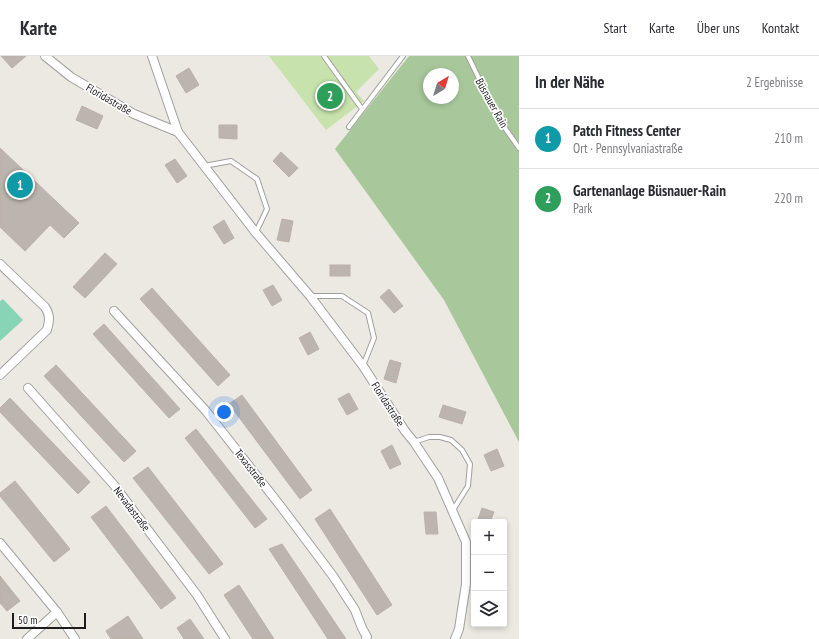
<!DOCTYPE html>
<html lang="de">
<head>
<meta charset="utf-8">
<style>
	body { margin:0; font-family:"PT Sans Narrow",sans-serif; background:#f7f7f7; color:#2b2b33 }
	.controls { position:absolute; right:12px; bottom:12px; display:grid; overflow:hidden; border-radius:4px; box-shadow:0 2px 6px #0003 }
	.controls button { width:36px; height:36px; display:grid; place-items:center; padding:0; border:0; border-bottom:1px solid #e1e1e2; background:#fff; color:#2b2b33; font:20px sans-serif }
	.compass { position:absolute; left:423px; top:12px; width:36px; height:36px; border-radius:50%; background:#fff; box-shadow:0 2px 6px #0003; rotate:38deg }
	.scale { position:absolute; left:12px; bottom:10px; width:74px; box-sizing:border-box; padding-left:4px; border:2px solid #1c1c1c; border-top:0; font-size:11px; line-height:14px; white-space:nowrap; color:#1c1c1c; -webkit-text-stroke:3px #fff; paint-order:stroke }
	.you { position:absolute; left:224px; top:356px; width:14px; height:14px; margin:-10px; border:3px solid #fff; border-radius:50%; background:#1a73e8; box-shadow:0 0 0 6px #1a73e833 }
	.badge { display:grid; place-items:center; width:26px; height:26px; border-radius:50%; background:#b51314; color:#fff; font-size:13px; font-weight:700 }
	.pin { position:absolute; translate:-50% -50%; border:2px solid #fff; box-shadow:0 1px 4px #0006 }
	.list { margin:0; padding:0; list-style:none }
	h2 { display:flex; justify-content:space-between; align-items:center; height:52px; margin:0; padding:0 16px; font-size:17px }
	h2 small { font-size:13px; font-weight:400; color:#7c7c81 }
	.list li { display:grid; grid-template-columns:26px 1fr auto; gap:12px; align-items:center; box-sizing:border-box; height:60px; padding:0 16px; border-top:1px solid #e1e1e2 }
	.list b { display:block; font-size:15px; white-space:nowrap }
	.list p { margin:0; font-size:13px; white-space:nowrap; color:#7c7c81 }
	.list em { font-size:13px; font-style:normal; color:#7c7c81 }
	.icon { flex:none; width:22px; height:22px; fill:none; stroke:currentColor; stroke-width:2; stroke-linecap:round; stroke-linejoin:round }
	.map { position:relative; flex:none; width:519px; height:583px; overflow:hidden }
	header { display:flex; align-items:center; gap:24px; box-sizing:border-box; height:56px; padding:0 20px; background:#fff; border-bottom:1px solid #e1e1e2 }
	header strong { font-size:19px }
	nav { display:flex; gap:22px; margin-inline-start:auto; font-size:14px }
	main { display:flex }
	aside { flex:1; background:#fff }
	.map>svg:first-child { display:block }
</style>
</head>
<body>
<header>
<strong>Karte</strong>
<nav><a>Start</a><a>Karte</a><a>Über uns</a><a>Kontakt</a></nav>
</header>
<main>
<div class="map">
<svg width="519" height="583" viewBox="0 0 519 583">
	<rect width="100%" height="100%" fill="#ece9e2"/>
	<polygon fill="#c7e2ac" points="269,0 369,0 379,13 356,36 364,45 326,74"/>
	<path fill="#a8c89b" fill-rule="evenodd" d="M409 0H519V386L444 244 335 93ZM429 18H453V42H429Z"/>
	<polygon fill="#87d4b6" points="3,243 23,264 0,285 0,245"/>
	<g fill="#bcb5af" stroke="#bcb0a6">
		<polygon points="1,0 26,0 12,12"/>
		<polygon points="189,12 199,29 186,37 176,20"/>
		<polygon points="82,50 103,60 97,73 76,64"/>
		<polygon points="219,69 237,69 237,83 219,82"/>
		<polygon points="0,92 79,167 64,182 50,169 25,195 0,171"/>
		<polygon points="281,96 298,112 289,121 273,105"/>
		<polygon points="175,103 187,120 177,127 165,109"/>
		<polygon points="282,163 293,165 289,186 277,184"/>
		<polygon points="224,164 234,182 224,188 213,171"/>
		<polygon points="105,197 117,208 85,242 73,231"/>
		<rect x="330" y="209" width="20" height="11"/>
		<polygon points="273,229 282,244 272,250 263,234"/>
		<polygon points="152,232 230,319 218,330 140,243"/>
		<polygon points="389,233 403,250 394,257 380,241"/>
		<polygon points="104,268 155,325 180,353 169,362 93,278"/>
		<polygon points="310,276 319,293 308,299 299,282"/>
		<polygon points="390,304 401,307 396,327 384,323"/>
		<polygon points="56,309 136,395 124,406 44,320"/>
		<polygon points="349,337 358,353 347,359 338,343"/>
		<polygon points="242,339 312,434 300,443 229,348"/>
		<polygon points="10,342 90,426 78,438 0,356 0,352"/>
		<polygon points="443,349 466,356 462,368 439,361"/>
		<polygon points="196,373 267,463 255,472 185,382"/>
		<polygon points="392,389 401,408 390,413 381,395"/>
		<polygon points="497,393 504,410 491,415 484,399"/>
		<polygon points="148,411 223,508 209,518 133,422"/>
		<polygon points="15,425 70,493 54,506 0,440 0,437"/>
		<polygon points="106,450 176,542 161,553 91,461"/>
		<polygon points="482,452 494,456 490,466 477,466"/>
		<polygon points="330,453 392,549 377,559 315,463"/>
		<polygon points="424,456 436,456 438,478 426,478"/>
		<polygon points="282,488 303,519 346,583 328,583 269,493"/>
		<polygon points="0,520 20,545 7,555 0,547"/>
		<polygon points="239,529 265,569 274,583 253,583 224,539"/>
		<polygon points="128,560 143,583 111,583 106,575"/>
		<polygon points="190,563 204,583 184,583 177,572"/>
	</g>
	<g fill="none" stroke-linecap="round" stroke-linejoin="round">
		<g stroke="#a0a0a0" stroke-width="6">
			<g id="service">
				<polyline points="324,0 362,53"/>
				<polyline points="468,0 498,62 519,92"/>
				<polyline points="349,71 403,0"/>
				<polyline points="204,110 231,105 257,123 267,153 256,176"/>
				<polyline points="310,240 342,240 368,257 374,282 363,310"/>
				<polyline points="414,386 429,381 440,381 451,384 462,394 470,408 468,430 453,454"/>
			</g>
		</g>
		<g stroke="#a0a0a0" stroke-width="10">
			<g id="minor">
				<polyline points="45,0 71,21 134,58 178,76"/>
				<polyline points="152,0 178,76 256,177 310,240 363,310 405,375 414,386 438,422 466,486 466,528 459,573 455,583"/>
				<path d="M0 208 45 251C50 259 50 264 47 274L0 319"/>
				<polyline points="114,255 206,355 282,452 333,520 355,554 362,572 367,581 366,583"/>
				<polyline points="28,332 114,429 197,539 225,583"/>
				<polyline points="0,487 57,556 75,583"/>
				<polyline points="27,583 57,556"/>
			</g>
		</g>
		<use href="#service" stroke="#fff" stroke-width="4"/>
		<use href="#minor" stroke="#fff" stroke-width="8"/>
	</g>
	<g text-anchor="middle" stroke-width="3.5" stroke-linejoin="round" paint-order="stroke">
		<g font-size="11" fill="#1c1c1c" stroke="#fff">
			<text transform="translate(109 43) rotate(30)" y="4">Floridastraße</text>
			<text transform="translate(492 47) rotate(61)" y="4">Büsnauer Rain</text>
			<text transform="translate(388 348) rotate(57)" y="4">Floridastraße</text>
			<text transform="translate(251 412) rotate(52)" y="4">Texasstraße</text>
			<text transform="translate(132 453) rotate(53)" y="4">Nevadastraße</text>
		</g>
	</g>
</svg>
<div class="controls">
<button>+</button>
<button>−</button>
<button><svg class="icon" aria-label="layers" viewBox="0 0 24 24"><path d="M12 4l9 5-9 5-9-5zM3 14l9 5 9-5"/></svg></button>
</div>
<svg class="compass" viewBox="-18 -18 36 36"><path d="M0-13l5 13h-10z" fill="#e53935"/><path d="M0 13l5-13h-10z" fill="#7c7c81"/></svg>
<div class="scale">50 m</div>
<div class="you"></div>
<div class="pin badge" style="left:20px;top:129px;background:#0f9aa8">1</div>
<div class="pin badge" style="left:330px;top:40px;background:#2e9e5b">2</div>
</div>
<aside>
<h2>In der Nähe<small>2 Ergebnisse</small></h2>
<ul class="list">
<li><span class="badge" style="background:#0f9aa8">1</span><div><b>Patch Fitness Center</b><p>Ort · Pennsylvaniastraße</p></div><em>210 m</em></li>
<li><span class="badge" style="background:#2e9e5b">2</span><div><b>Gartenanlage Büsnauer-Rain</b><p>Park</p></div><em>220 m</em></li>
</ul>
</aside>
</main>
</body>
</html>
